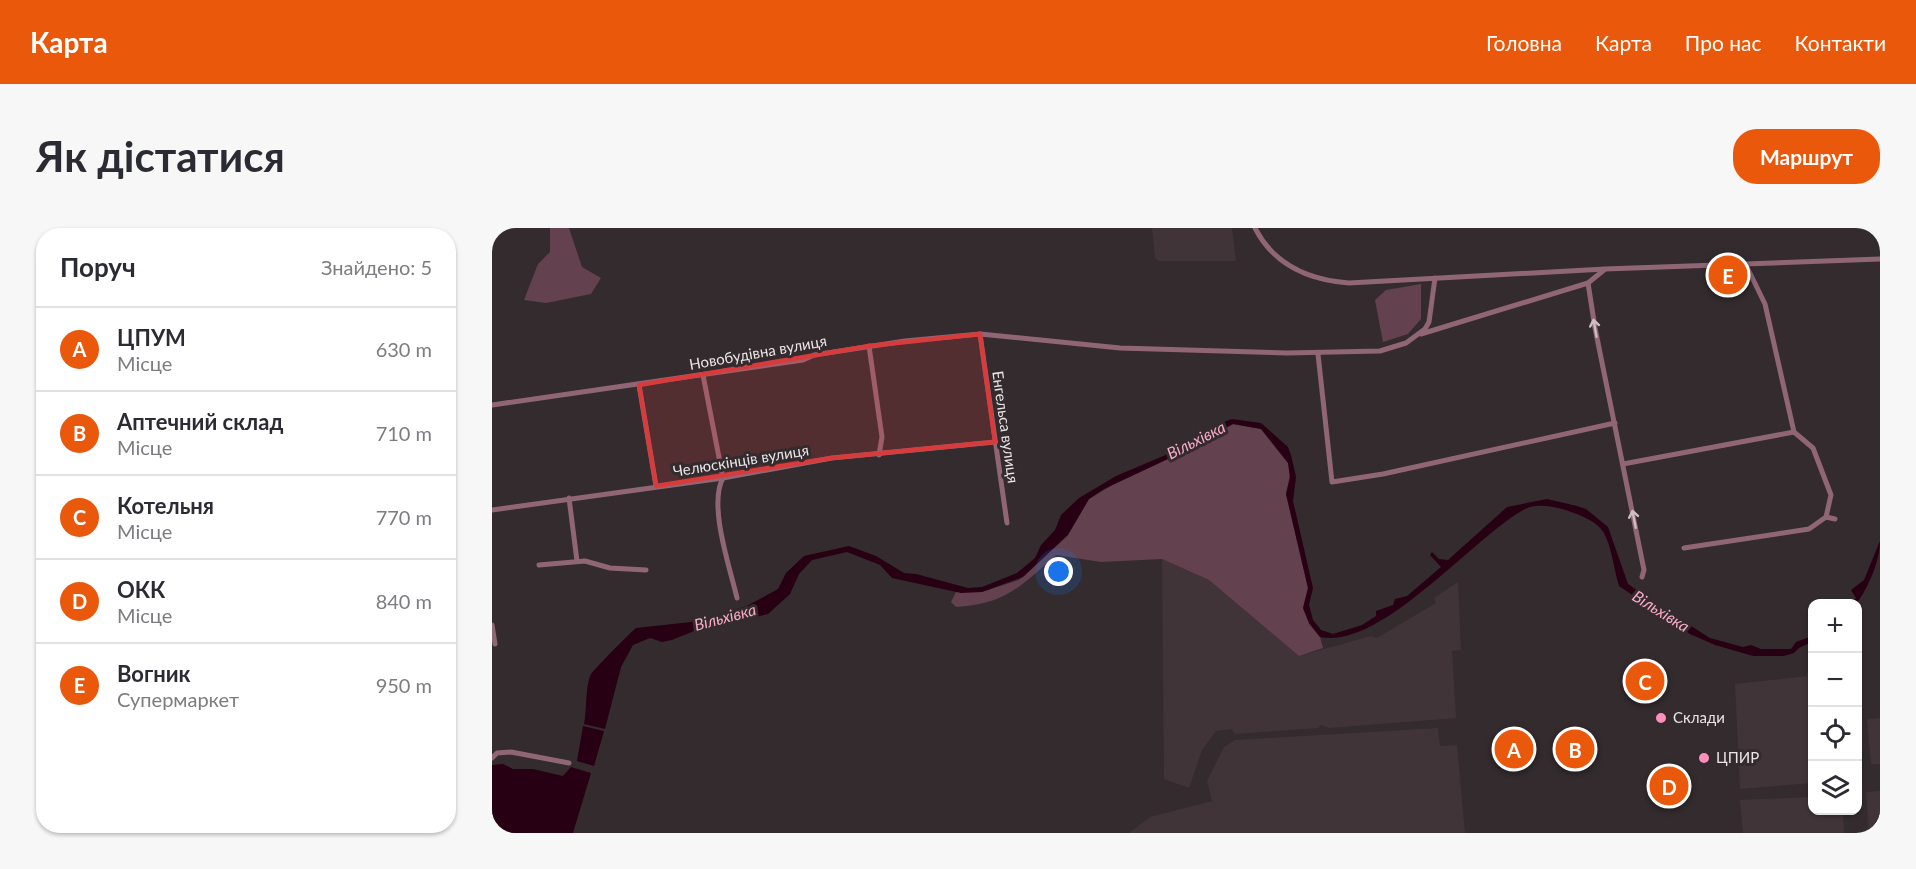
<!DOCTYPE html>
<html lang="uk">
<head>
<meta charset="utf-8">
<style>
	body { margin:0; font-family:Lato,sans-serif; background:#f7f7f7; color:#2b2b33 }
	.controls { position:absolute; right:18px; bottom:18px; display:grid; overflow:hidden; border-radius:12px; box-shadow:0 2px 4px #0004 }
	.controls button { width:54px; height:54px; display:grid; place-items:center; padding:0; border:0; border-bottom:2px solid #e1e1e2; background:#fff; color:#2b2b33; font:30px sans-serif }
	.you { position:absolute; left:567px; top:344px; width:21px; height:21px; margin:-15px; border:4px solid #fff; border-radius:50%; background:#1a73e8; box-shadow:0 0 0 9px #1a73e833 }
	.badge { display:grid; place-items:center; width:39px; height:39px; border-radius:50%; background:#ea580c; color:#fff; font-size:20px; font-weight:700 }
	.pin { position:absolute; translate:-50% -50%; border:3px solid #fff; box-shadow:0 2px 6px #0006 }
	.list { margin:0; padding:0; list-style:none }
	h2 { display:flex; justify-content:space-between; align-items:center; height:78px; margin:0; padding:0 24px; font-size:26px }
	h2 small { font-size:20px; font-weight:400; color:#7c7c81 }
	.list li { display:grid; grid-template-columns:39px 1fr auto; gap:18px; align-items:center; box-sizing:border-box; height:84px; padding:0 24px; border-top:2px solid #e1e1e2 }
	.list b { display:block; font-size:22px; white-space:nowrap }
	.list p { margin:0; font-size:20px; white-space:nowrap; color:#7c7c81 }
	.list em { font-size:20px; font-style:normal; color:#7c7c81 }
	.icon { flex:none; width:33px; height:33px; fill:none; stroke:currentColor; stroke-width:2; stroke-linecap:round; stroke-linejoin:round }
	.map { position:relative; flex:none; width:1388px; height:605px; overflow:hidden; border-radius:24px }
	header { display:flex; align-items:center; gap:36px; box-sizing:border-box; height:84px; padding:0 30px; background:#ea580c; color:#fff }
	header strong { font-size:28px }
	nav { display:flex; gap:33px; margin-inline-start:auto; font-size:21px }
	.intro { display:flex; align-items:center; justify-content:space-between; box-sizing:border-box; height:144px; padding:0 36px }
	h1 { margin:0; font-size:42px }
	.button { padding:15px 27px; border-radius:24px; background:#ea580c; color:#fff; font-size:21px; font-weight:700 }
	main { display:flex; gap:36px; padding:0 36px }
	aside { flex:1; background:#fff; border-radius:24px; box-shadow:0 2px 4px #0004 }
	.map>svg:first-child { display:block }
</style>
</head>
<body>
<header>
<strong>Карта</strong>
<nav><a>Головна</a><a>Карта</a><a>Про нас</a><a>Контакти</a></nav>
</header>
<div class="intro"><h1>Як дістатися</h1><a class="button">Маршрут</a></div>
<main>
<aside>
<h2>Поруч<small>Знайдено: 5</small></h2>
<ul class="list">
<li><span class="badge">A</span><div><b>ЦПУМ</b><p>Місце</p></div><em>630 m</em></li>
<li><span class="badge">B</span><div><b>Аптечний склад</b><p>Місце</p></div><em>710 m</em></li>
<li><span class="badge">C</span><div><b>Котельня</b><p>Місце</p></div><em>770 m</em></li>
<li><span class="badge">D</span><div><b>ОКК</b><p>Місце</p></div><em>840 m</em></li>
<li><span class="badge">E</span><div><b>Вогник</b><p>Супермаркет</p></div><em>950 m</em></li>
</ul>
</aside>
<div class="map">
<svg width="1388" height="605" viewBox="0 0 1388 605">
	<rect width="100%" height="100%" fill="#332b2e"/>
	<g fill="#413439">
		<polygon points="660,0 740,0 744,33 667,33 663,30"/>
		<polygon points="670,331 717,352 807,428 879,408 885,410 944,375 942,370 966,354 969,422 960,423 964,490 837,500 829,497 826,500 743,506 739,501 724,503 710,522 697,560 672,551"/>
		<polygon points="1315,445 1320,445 1320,555 1248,561 1243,456 1315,448"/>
		<polygon points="1388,490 1388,536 1379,536 1375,491"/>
		<polygon points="946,500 948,518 965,517 973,605 637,605 658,589 720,573 715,553 732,519 743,512"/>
		<polygon points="1388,563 1388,605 1377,605 1374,564"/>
		<polygon points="1320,569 1320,582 1351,583 1352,605 1251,605 1248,572"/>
	</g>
	<g fill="#64414e">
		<polygon points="58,0 77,0 90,39 109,50 99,66 54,75 32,72 46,36 58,24"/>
		<polygon points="929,56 929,91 916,106 891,114 883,72 894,62"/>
		<path d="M741 196 769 201 796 235 798 246 794 266 816 360 811 380 818 397 828 409 831 420 807 428 717 352 670 331 609 334 564 327C529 358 514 376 464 379L459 374 464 364H490L527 352 575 307 597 271 624 255Z"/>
	</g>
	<g fill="#270113">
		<path d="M740 191 769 195 796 219 799 227 804 249 801 273 821 360 817 377 821 392 829 402 841 406 870 397 884 388V383L901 377 903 371 915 368 949 339 938 327 940 324 947 331 956 332 1015 279 1055 271 1085 278 1094 281 1116 299 1136 356 1172 381 1218 410 1251 419 1259 417 1269 421H1299L1304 414 1320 408V414L1307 420 1302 425 1292 428H1261L1223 417 1198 406 1127 358C1122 342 1120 320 1112 305 1106 295 1093 289 1082 285 1069 280 1046 274 1033 281 981 309 889 422 828 409L817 395 811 380 816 360 794 266 798 250 796 235 769 201 741 196 691 224 612 261 597 271 576 307 531 349 490 364 469 365 400 350 388 337 355 324 320 332 307 346 298 366 276 386 248 393 234 390 180 412 170 414 158 410 141 417 129 439 113 501 92 496C95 481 93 463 98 448 99 444 137 406 144 400L199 394 255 378 286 361 294 345 312 328 357 318 384 328 412 345 424 346 476 360 490 359 525 345 543 330 549 317 563 302 569 287 587 270 624 248 683 223 729 195Z"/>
		<path d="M1388 313C1388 333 1376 360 1365 375H1359L1364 370 1359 362 1372 352Z"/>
		<polygon points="91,498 112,503 102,538 85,533"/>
		<polygon points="11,536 21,541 41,541 71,548 79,539 99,545 81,605 0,605 0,537"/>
	</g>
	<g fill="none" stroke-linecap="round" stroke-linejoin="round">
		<g stroke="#906675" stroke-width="5">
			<path d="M763 0C782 37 816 52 857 55L1113 41 1388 31"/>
			<polyline points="1254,37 1273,76 1302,204 1321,220 1339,267 1334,289"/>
			<polyline points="1096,55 1103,100 1152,342 1150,349"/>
			<polyline points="488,106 515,295"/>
			<polyline points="929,106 1096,55 1112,42"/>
			<polyline points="377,118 390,209 387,227"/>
			<polyline points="826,126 840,254 891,246 1123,195"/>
			<path d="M211 147 231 250C216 277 238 340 245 370"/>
			<polyline points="147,157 164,258"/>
			<polyline points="0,177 311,132 322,127 413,113 488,106 628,120 795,125 888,123 914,115 933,101 937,94 943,50"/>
			<polyline points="1131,236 1302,204"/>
			<polyline points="77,270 85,333"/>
			<polyline points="0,282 231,250 340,230 503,214"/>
			<polyline points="1192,320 1317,301 1334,289 1343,291"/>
			<polyline points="47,337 93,333 118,340 154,342"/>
			<polyline points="0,397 3,416"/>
			<polyline points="0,530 5,525 19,524 77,535"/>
		</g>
	</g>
	<defs><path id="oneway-shaft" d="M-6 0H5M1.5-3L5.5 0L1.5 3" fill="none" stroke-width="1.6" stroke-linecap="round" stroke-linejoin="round" transform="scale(1.5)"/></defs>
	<g stroke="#cebec4">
		<use href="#oneway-shaft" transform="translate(1103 100) rotate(-100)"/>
		<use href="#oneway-shaft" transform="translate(1142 291) rotate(-101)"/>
	</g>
	<path fill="#d83b3b" fill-opacity="0.2" stroke="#d83b3b" stroke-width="4.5" stroke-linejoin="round" d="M488 106 503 214 340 230 164 258 147 157 377 118Z"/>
	<g fill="#fe8ebb" stroke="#332b2e" stroke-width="2">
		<circle cx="1169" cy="490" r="6"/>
		<circle cx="1212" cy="530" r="6"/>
	</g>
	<g text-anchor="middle" stroke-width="6" stroke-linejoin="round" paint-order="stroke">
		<g font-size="15" fill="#e9e4e6" stroke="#332b2e">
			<text transform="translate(266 125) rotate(-10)" y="5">Новобудівна вулиця</text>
			<text transform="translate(513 199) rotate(82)" y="5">Енгельса вулиця</text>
			<text transform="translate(249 233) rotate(-9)" y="5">Челюскінців вулиця</text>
		</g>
		<g font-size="15" fill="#e9e4e6" stroke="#332b2e" text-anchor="start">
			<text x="1181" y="495">Склади</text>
			<text x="1224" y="535">ЦПИР</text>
		</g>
		<g font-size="16" font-style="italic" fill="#f9aac8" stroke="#332b2e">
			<text transform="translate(704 212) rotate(-27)" y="6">Вільхівка</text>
			<text transform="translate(1169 383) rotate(32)" y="6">Вільхівка</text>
			<text transform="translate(233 389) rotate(-15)" y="6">Вільхівка</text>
		</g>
	</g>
</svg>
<div class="controls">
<button>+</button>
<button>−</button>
<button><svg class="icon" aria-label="locate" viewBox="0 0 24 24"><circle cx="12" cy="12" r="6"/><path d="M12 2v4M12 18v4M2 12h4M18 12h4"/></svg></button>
<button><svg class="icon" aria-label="layers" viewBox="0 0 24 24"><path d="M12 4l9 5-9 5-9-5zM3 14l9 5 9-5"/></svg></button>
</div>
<div class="you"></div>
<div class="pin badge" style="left:1022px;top:521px">A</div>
<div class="pin badge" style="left:1083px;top:521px">B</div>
<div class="pin badge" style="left:1153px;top:453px">C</div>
<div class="pin badge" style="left:1177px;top:558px">D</div>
<div class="pin badge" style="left:1236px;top:47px">E</div>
</div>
</main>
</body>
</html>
